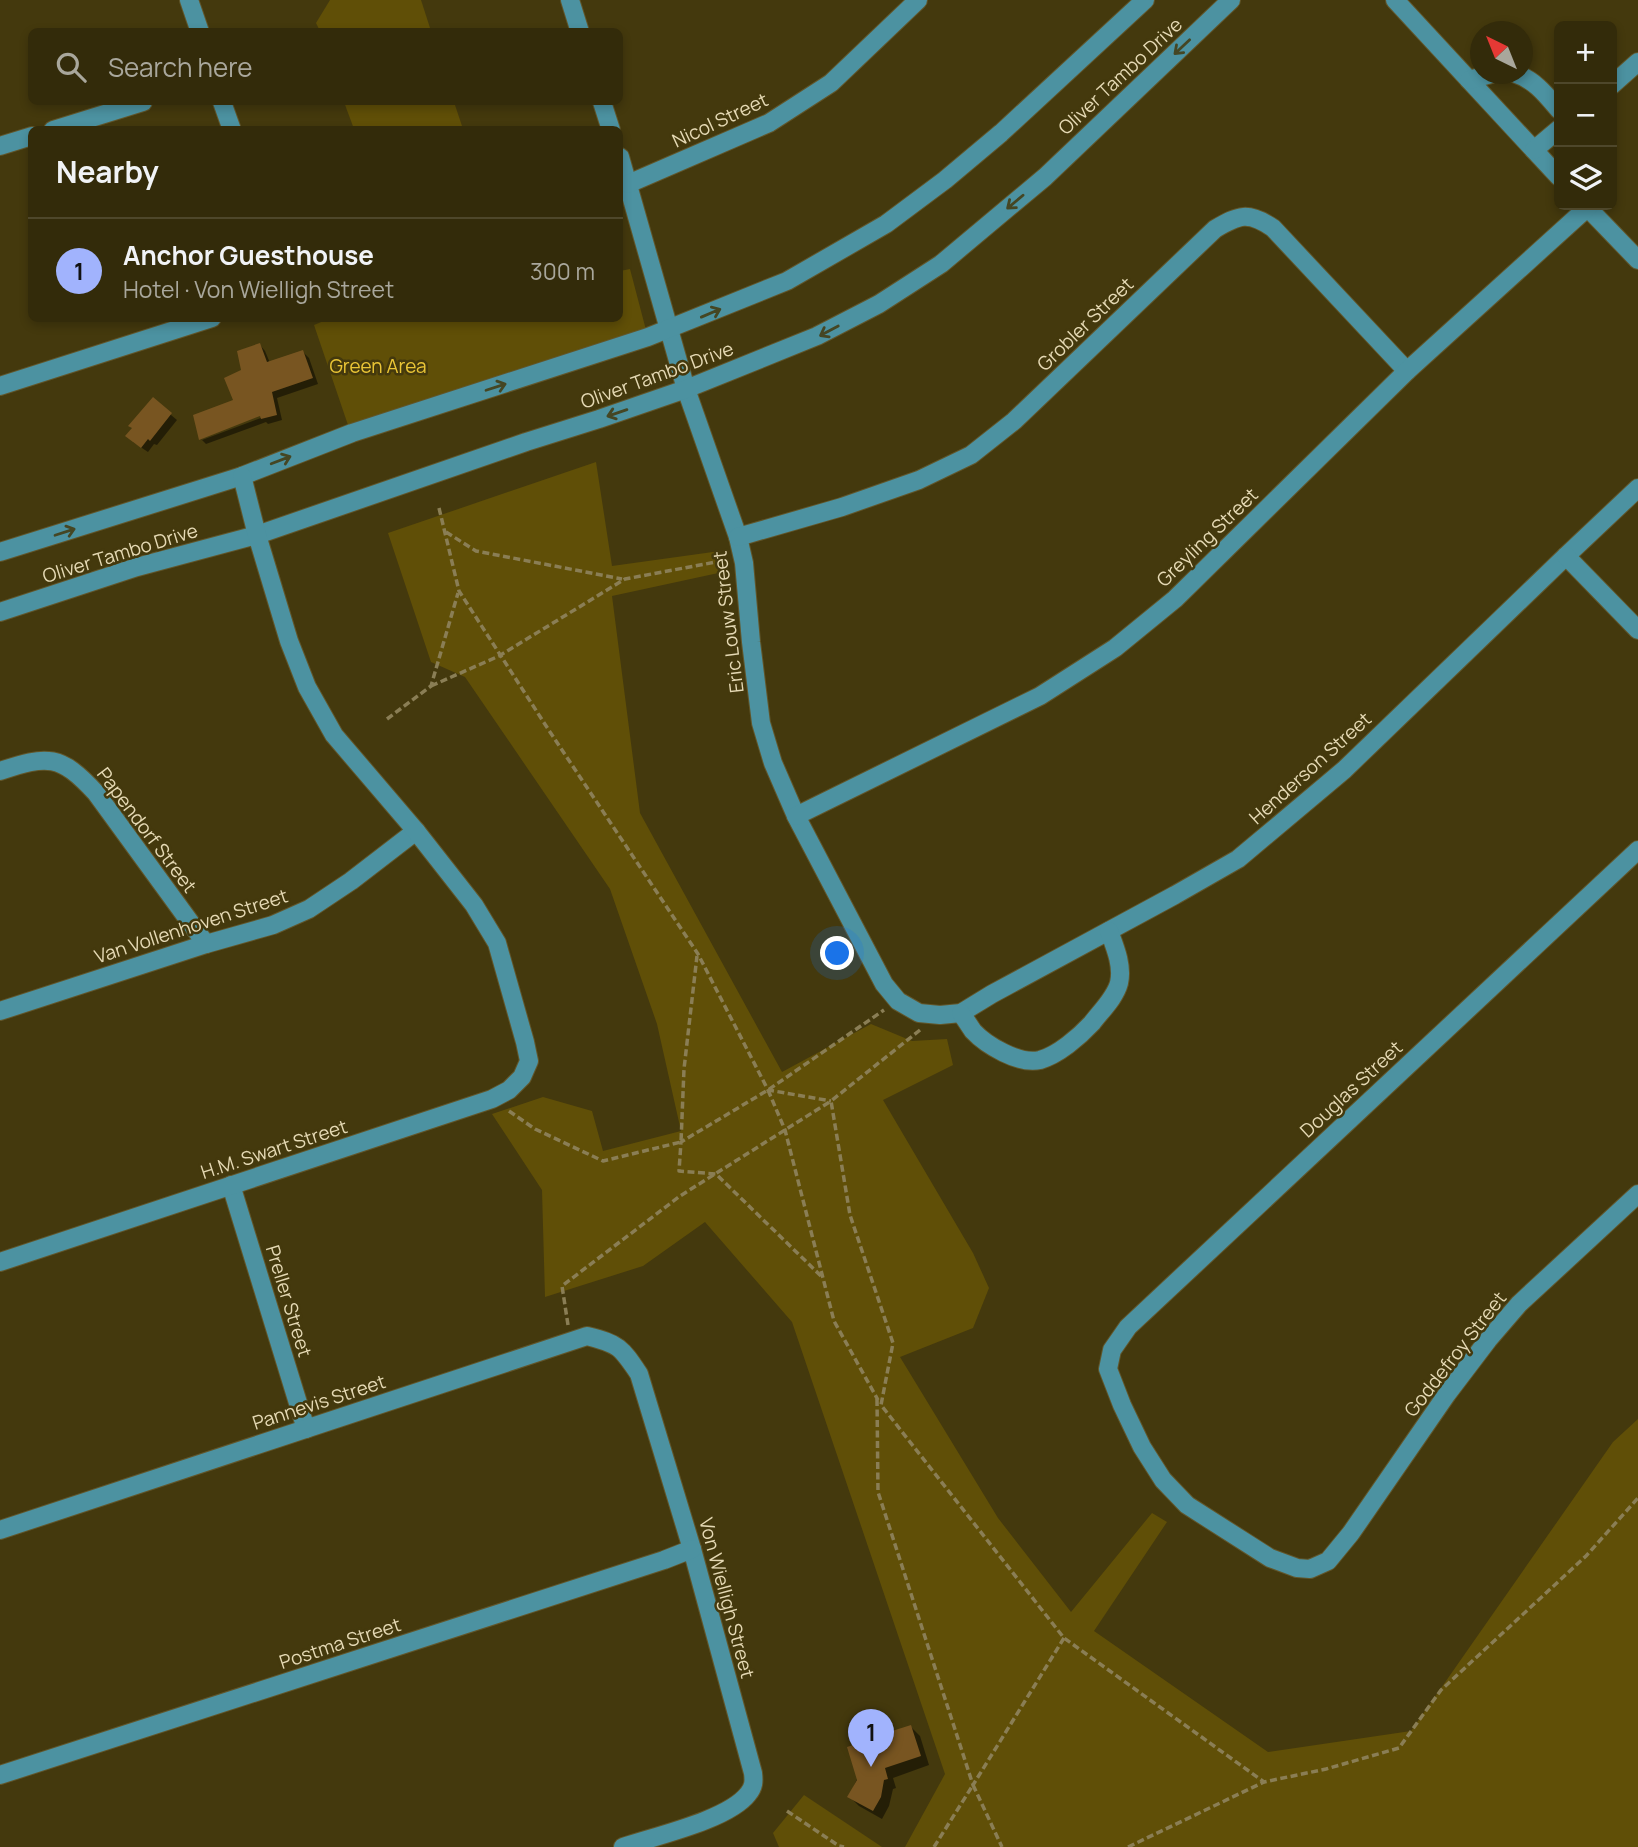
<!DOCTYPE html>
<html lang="en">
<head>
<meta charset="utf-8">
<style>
	body { margin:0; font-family:Manrope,sans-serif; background:#3b3313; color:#f1f3f6 }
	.controls { position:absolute; right:21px; top:21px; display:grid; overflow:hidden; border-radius:10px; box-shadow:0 4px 10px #0003 }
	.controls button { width:63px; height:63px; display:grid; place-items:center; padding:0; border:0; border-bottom:2px solid #4e472b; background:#332b0a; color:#f1f3f6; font:35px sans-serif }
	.compass { position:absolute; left:1470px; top:21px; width:63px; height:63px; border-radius:50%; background:#332b0a; box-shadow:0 4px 10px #0003; rotate:317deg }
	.you { position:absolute; left:838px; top:954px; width:24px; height:24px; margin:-18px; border:5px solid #fff; border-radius:50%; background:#1a73e8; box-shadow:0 0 0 10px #1a73e833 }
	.badge { display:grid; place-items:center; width:46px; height:46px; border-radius:50%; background:#a1b3fd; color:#111; font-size:23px; font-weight:700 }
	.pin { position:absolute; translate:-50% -58px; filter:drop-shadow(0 2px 4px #0008) }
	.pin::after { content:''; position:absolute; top:37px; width:24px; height:21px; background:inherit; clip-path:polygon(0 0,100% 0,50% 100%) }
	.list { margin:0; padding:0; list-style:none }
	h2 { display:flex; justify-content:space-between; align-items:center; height:91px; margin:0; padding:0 28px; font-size:30px }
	h2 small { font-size:23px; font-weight:400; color:#a9a79c }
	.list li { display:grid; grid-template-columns:46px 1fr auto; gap:21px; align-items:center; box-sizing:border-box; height:105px; padding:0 28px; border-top:2px solid #4e472b }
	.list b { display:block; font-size:26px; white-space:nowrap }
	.list p { margin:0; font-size:23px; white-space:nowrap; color:#a9a79c }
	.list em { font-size:23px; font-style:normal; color:#a9a79c }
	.icon { flex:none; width:38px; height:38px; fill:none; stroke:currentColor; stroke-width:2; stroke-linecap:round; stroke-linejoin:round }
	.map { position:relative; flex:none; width:1638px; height:1847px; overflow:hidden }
	.search { position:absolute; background:#332b0a; box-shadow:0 4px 10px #0003; left:28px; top:28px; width:595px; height:77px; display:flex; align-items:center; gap:18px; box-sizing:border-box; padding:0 24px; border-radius:10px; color:#a9a79c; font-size:26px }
	.panel { position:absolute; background:#332b0a; box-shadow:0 4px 10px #0003; left:28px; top:126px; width:595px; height:196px; border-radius:10px }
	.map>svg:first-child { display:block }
</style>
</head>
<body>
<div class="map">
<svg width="1638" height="1847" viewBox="0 0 1638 1847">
	<rect width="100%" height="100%" fill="#44390d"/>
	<g fill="#604f07">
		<polygon points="330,0 421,0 431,31 320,31 316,23"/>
		<polygon points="344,102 454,102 463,129 354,129"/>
		<polygon points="630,269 646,330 348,425 314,325 331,318 620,318 620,271"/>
		<polygon points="596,462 612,566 720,551 723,572 612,596 640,813 782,1072 871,1024 912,1041 947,1039 953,1065 883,1100 973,1253 989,1288 973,1328 900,1357 998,1518 1071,1612 1152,1513 1167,1522 1094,1631 1268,1752 1411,1731 1613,1442 1638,1419 1638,1847 905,1847 945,1774 792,1322 705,1222 643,1266 545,1297 542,1190 492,1114 543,1097 592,1111 603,1151 681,1131 657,1024 610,889 465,677 431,662 388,533"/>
		<polygon points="804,1795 882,1847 779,1847 773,1833"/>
	</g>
	<g fill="#0007">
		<polygon points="260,345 265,351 270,363 303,352 309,358 318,384 277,398 282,420 268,424 266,422 206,444 202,440 269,415 268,412 202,436 202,440 195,416 235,401 226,379 243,371 239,352"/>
		<polygon points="153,400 177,420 157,445 154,444 148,452 133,442"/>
		<polygon points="889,1727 894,1732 911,1727 920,1736 929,1765 893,1778 896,1788 893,1789 889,1806 882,1819 859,1806 849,1796 876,1739"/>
	</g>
	<g fill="#785521">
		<polygon points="260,343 267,362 303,350 313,378 272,392 277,415 261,419 260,416 199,440 193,415 233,400 224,378 241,370 237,351"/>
		<polygon points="153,397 172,413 150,441 148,439 141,448 125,436 132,428 128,426"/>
		<polygon points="890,1725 892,1731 911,1725 921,1756 885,1768 888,1779 884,1780 881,1797 873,1811 847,1797 857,1780 847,1747 874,1738 872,1730"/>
	</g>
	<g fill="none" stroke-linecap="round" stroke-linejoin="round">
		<g stroke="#61562b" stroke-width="20">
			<g id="minor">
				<polyline points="189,0 200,32"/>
				<polyline points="570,0 580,32"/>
				<polyline points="1395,0 1559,177"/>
				<path d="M1516 74C1535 80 1547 96 1559 110"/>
				<polyline points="1469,80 1491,74"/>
				<polyline points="1612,85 1638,62"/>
				<polyline points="222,102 232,130"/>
				<polyline points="602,102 611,130"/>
				<polyline points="53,130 143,102"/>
				<polyline points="0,146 32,136"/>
				<polyline points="1534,150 1559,129"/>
				<polyline points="620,157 686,389 738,537 744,563 751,642 761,723 773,763 796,816 884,984 898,1001 919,1013 940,1015 961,1013 992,994 1175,895 1238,859 1344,770 1566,556 1638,488"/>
				<polyline points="628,184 769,123 831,83 918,0"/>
				<polyline points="1585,205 1638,260"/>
				<polyline points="0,386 212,318"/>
				<path d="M738 537 842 507 919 480 971 455 1014 421 1215 229C1239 215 1248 211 1273 228L1407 371"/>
				<polyline points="0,552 242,476 352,433 648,337 787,281 886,224 945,180 1001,133 1145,0"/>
				<polyline points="1566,556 1638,630"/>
				<polyline points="0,612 137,567 257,535 526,442 599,419 686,389 817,336 879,304 941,264 1045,177 1231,0"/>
				<path d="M0 771C48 755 60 754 96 793L206 944"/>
				<polyline points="796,816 1040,696 1115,648 1175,599 1407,371 1588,207"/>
				<polyline points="1638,850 1128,1327 1112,1350 1108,1369 1122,1405 1142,1447 1163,1480 1187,1505 1270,1558 1297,1568 1310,1569 1328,1561 1351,1533 1447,1394 1488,1340 1519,1304 1638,1194"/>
				<polyline points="0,1011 206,944 273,925 309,909 351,881 416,831"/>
				<path d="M961 1013C965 1019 969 1025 973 1031 986 1045 1019 1065 1040 1060 1058 1055 1079 1037 1092 1023 1101 1011 1115 998 1119 983 1123 966 1115 947 1109 931"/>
				<polyline points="231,1185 306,1429"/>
				<polyline points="0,1262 492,1099 509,1090 522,1077 529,1061 525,1042 497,943 474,905 416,831 334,735 307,687 289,641 257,535 242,476"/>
				<path d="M0 1530 587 1336C619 1344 621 1347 639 1374L692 1549 753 1773C754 1781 754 1787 748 1794 728 1820 655 1836 623 1847"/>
				<polyline points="0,1775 664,1560 692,1549"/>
			</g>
		</g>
		<g stroke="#8a7e55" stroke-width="3.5" stroke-dasharray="7 3.5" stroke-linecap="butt">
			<polyline points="439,508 459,591 550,732 698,954 768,1090 831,1101"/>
			<polyline points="446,532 476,551 622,579"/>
			<polyline points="431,686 499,656 625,579 716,562"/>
			<polyline points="387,719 431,686 458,593"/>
			<polyline points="920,1030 831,1101 850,1215 893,1343 881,1405 1064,1638 1264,1782 1326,1769 1399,1748 1441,1690 1586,1556 1638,1498"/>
			<polyline points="768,1090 785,1130 834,1321 878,1400"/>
			<polyline points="509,1111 535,1129 603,1161 681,1142 684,1069 697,956"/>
			<polyline points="821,1276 716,1174 679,1171 681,1142 768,1090 884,1010"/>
			<polyline points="568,1325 562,1286 680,1196 831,1101"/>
			<polyline points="877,1399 878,1492 973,1785 1064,1638"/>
			<polyline points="973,1785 1002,1847"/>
			<polyline points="787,1811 839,1846 844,1847"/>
			<polyline points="934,1847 973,1785"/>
			<polyline points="1128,1847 1264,1782"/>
		</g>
		<use href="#minor" stroke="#4c92a1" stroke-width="18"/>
	</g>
	<defs><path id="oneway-shaft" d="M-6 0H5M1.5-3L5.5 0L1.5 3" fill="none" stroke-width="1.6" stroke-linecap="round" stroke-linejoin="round" transform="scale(1.75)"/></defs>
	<g stroke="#454623">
		<use href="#oneway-shaft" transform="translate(1182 47) rotate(137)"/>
		<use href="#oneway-shaft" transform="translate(1015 202) rotate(140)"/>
		<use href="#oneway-shaft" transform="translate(711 313) rotate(-23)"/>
		<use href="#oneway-shaft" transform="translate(829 331) rotate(152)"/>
		<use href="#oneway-shaft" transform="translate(496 387) rotate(-18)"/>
		<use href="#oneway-shaft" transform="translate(617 413) rotate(161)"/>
		<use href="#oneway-shaft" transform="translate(281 460) rotate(-21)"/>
		<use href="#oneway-shaft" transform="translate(65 532) rotate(-18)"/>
	</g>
	<g text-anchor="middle" stroke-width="5" stroke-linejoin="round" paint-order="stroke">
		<g font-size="19" fill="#e5d9b4" stroke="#44390d">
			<text transform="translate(1120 76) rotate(-43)" y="7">Oliver Tambo Drive</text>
			<text transform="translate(720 120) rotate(-25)" y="7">Nicol Street</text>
			<text transform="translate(1085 324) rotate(-44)" y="7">Grobler Street</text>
			<text transform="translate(657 375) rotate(-20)" y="7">Oliver Tambo Drive</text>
			<text transform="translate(1207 537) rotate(-44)" y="7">Greyling Street</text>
			<text transform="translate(120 553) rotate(-17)" y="7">Oliver Tambo Drive</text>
			<text transform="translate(728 622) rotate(-97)" y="7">Eric Louw Street</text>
			<text transform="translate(1310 768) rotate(-42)" y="7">Henderson Street</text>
			<text transform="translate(147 830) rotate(53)" y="7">Papendorf Street</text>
			<text transform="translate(191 926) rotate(-18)" y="7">Van Vollenhoven Street</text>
			<text transform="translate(1351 1089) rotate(-43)" y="7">Douglas Street</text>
			<text transform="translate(274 1149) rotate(-18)" y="7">H.M. Swart Street</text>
			<text transform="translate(289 1301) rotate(73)" y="7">Preller Street</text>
			<text transform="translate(1455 1354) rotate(-52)" y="7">Goddefroy Street</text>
			<text transform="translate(319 1402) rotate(-18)" y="7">Pannevis Street</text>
			<text transform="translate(727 1598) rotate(75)" y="7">Von Wielligh Street</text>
			<text transform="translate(340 1643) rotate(-18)" y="7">Postma Street</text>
		</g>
		<g font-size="19" fill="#eac536" stroke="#44390d">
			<text x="378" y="373">Green Area</text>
		</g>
	</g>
</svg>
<div class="controls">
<button>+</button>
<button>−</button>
<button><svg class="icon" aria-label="layers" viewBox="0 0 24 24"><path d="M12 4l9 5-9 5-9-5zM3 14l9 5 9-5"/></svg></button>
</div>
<svg class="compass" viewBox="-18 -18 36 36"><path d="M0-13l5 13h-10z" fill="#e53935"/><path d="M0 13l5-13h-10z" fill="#a9a79c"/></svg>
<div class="you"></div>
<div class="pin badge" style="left:871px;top:1767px">1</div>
<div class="search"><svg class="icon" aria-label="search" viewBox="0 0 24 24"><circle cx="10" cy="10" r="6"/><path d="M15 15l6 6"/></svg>Search here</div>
<section class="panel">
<h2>Nearby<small></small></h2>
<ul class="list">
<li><span class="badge">1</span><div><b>Anchor Guesthouse</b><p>Hotel · Von Wielligh Street</p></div><em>300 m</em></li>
</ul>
</section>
</div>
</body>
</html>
